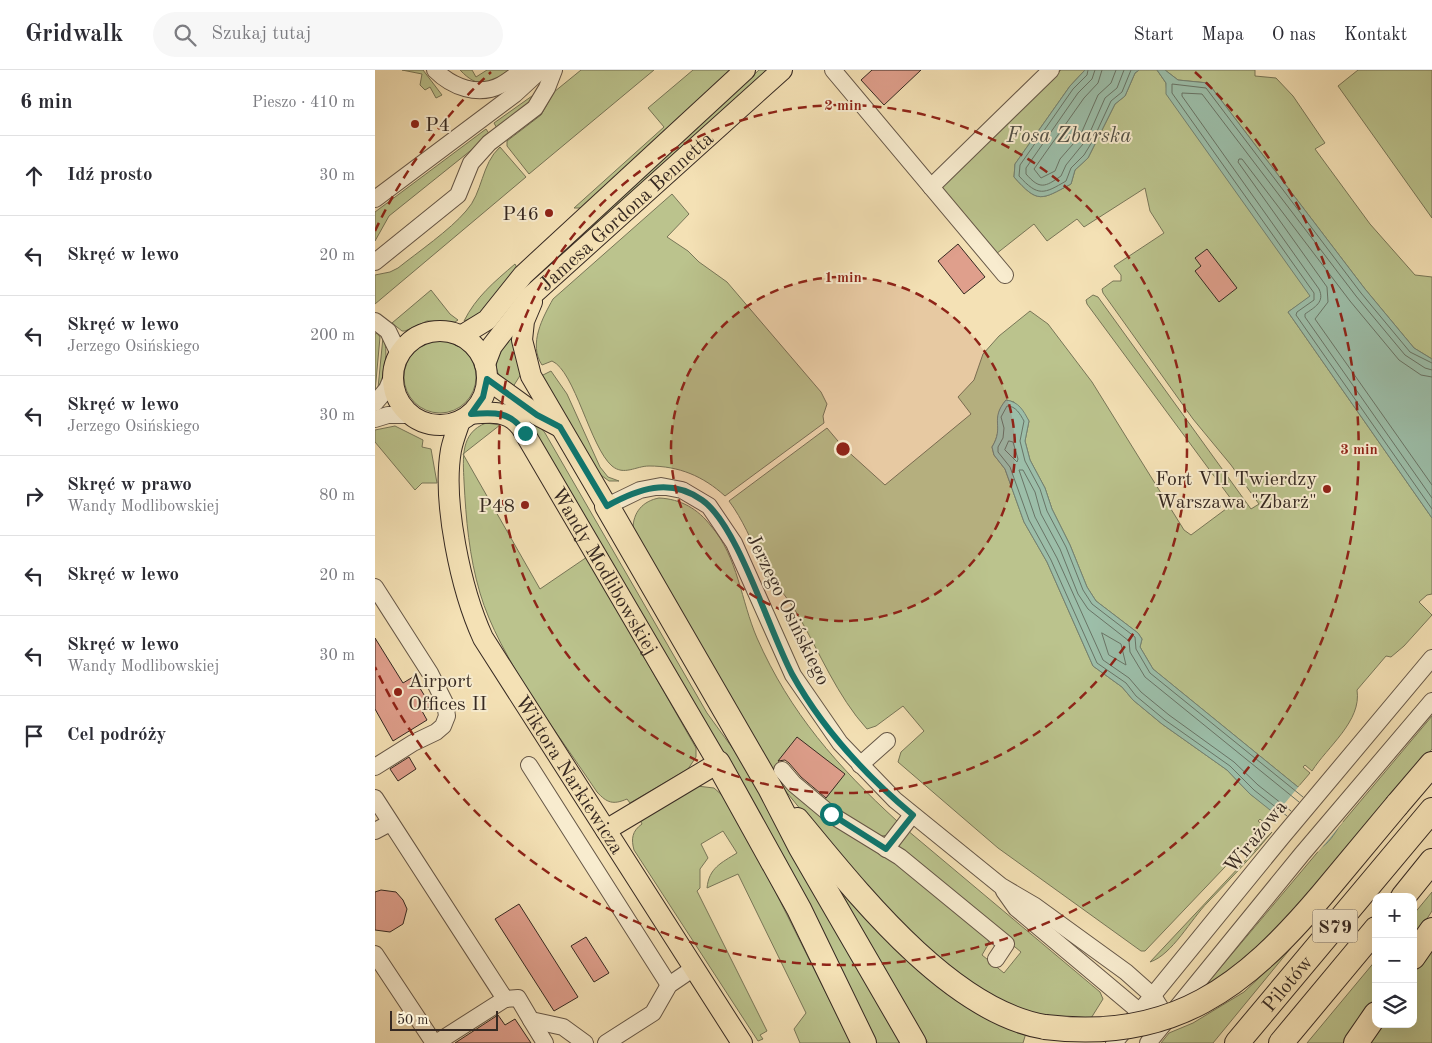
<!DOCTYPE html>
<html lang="pl">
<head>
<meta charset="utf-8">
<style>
	body { margin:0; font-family:"Old Standard TT",serif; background:#f7f7f7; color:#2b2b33 }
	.controls { position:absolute; right:15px; bottom:15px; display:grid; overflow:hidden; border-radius:10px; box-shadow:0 5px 20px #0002 }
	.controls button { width:45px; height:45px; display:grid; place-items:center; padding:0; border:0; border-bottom:1px solid #e1e1e2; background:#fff; color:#2b2b33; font:25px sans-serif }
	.scale { position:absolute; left:15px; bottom:12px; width:108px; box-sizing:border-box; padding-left:5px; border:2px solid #362922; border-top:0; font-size:14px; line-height:18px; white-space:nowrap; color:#362922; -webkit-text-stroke:4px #f8eccf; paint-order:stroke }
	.stop { position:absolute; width:15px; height:15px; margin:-11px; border:4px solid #0f766e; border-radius:50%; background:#fff }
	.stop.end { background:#0f766e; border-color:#fff; box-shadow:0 1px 5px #0008 }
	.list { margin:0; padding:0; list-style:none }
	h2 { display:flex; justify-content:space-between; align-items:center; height:65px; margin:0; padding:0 20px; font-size:21px }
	h2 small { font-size:16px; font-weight:400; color:#7c7c81 }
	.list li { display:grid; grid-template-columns:32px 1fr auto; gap:15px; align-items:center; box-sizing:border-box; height:80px; padding:0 20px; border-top:1px solid #e1e1e2 }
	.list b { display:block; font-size:19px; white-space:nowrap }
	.list p { margin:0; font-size:16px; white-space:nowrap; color:#7c7c81 }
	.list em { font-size:16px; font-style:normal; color:#7c7c81 }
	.icon { flex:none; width:28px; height:28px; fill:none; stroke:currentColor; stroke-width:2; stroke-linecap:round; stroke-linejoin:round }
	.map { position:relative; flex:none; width:1057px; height:973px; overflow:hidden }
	header { display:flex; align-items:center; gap:30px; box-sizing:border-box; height:70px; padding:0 25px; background:#fff; border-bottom:1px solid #e1e1e2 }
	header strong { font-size:24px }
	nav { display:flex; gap:28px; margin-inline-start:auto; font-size:18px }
	.search { width:350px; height:45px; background:#f7f7f7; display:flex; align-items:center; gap:12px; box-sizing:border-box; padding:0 18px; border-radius:28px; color:#7c7c81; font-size:19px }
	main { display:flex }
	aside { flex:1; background:#fff }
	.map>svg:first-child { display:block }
</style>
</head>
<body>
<header>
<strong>Gridwalk</strong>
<div class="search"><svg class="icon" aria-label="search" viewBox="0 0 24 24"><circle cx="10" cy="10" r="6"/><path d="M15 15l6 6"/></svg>Szukaj tutaj</div>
<nav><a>Start</a><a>Mapa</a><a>O nas</a><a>Kontakt</a></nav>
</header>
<main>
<aside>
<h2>6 min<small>Pieszo · 410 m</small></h2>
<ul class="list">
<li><svg class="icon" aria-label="ahead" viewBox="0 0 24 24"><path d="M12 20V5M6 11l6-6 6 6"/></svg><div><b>Idź prosto</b></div><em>30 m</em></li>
<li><svg class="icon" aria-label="left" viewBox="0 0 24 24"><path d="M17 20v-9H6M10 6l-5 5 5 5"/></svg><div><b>Skręć w lewo</b></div><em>20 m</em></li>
<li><svg class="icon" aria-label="left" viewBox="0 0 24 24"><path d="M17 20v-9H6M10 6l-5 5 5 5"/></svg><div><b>Skręć w lewo</b><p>Jerzego Osińskiego</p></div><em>200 m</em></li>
<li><svg class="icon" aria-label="left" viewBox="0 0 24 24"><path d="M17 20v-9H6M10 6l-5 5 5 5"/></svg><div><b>Skręć w lewo</b><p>Jerzego Osińskiego</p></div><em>30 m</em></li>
<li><svg class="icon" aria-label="right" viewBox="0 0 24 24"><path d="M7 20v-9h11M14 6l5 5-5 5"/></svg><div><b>Skręć w prawo</b><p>Wandy Modlibowskiej</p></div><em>80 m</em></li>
<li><svg class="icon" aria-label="left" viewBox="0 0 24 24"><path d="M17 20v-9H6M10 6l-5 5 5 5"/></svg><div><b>Skręć w lewo</b></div><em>20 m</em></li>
<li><svg class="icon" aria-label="left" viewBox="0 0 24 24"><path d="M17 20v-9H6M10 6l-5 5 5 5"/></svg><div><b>Skręć w lewo</b><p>Wandy Modlibowskiej</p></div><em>30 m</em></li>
<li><svg class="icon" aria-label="arrive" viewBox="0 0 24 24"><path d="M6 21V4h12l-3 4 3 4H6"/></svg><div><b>Cel podróży</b></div></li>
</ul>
</aside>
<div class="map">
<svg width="1057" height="973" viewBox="0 0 1057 973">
	<rect width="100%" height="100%" fill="#f4e1b5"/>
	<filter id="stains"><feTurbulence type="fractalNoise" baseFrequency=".004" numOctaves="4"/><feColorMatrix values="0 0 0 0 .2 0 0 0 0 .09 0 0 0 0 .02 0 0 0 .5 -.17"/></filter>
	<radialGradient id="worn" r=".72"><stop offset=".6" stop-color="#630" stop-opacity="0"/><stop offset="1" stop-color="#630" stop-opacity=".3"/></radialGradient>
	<g fill="#bbc38d" stroke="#787658">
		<polygon points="27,0 48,0 67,25 61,28 55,17 50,20 45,15 47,4"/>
		<path d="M85 0H97L101 7 112 0H134C114 14 104 20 85 0Z"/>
		<polygon points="206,0 279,0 154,104 132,76 132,71 166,45 179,22"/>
		<polygon points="318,0 358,0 207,138 199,138 289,57 273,38"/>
		<polygon points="384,0 395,0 189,182 187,180"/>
		<path d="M686 0H710L695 16 640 94 639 107C663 134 666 130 696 114L700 100 713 88 740 34 750 26 760 3 764 0H782L791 13 792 24 936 226 913 242 1057 448V524L1052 525 1044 532 1057 545 1029 576 1016 587 1011 586 982 620C987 651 952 677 937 701L930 695 928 697 935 703 923 717 778 599 765 577 767 569 763 563 721 531 712 517 695 475 677 439 670 418 655 390 650 371 654 351 639 332 631 330C615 350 630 356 617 377L619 385 630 399 649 452 672 492 718 596 747 617 758 630 787 654 852 700 875 724 901 743 892 755 885 749 883 751 889 756 770 881H766L623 778 523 692 526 682 549 661 528 636 501 656 492 659C462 626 445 583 423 545 412 526 396 510 386 491 376 470 368 450 354 431L452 358 468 377 510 415 596 344 583 327 599 310 608 284 624 266 655 241 673 254 717 312 809 460 816 465 859 433 712 234 711 230 718 225 723 227 876 439 884 434 856 395 818 349 728 223 727 219 738 211H746V205L739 196 789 163 775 141 770 118 709 157 702 149 672 171 659 154 621 184 566 117Z"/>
		<polygon points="790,0 880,0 880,6 901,8 918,26 950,73 940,79 995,154 1040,205 1057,207 1057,289 1039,278 990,219 833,13 803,10"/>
		<polygon points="983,0 1057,0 1057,148 963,16"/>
		<polygon points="164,21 158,33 123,60 119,53"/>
		<polygon points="111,59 115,65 14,146 0,171 0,142"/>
		<path d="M125 77 151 107 0 234V205L15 202 23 198C43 182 75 160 91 141 108 123 106 94 125 77Z"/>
		<path d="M297 124 314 144 292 167 313 181 324 192 352 212 446 322 452 334 448 346 449 353 350 426C328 406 304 396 274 396 261 396 249 406 237 396 215 377 200 301 177 291L167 295C153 274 168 247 178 229Z"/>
		<path d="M140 194 142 198 109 239 104 245 89 251C101 227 119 212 140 194Z"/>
		<polygon points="56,220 75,244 83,250 80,252 52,251 30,261 27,261 17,253"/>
		<polygon points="2,263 5,267 0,322 0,264"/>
		<path d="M139 264 146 304 136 320C112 298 121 286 139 264Z"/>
		<path d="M8 267C14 279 10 306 3 318Z"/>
		<circle cx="65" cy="307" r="36"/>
		<polygon points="176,301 192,324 225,397 233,407 244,411 234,411 223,403 166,306"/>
		<polygon points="148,347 160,350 170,363 332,643 364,687 527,973 501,973 439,845 201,431"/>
		<path d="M111 353 125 355 88 384 165 519 212 487 321 678V687L313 699 255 733 252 729C238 735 232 733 222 722 184 665 124 588 105 523 94 486 91 449 89 411 88 388 85 363 111 353Z"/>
		<polygon points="20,356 48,370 47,377 56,379 62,413 47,413 40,420 0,372 0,360"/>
		<path d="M284 428C306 429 323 439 336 456 363 487 366 531 382 568 415 643 463 697 522 751V757L513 765 501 767 448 732 469 704 422 668 403 692 407 695 403 700C433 742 482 764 524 793 554 814 582 840 610 863L614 873 607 885 629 903 646 882 526 782 523 772 532 760 725 922 728 929 713 953C681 951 647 944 618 929 567 903 528 856 491 815 463 783 435 752 409 719L258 459C258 442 268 431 284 428Z"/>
		<polygon points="1057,646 1057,679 891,875 820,928"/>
		<path d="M322 716 339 718 348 726 395 811 476 973H425L419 959 431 943 363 804 332 818C334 798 346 793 362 783L348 761 326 774 333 788 325 799V818L322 821 392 961 385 965 388 969 383 971 259 780C256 769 257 761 267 754L264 748Z"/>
		<path d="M897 762C877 787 855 809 833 832 816 849 797 885 775 892Z"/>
		<polygon points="462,816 651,963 648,973 553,973"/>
		<polygon points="1057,822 1057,841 1038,870 1038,845"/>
		<polygon points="1057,876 1057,973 992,973 1005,954 1038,954 1038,904"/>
		<polygon points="916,878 838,973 786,973 794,963 818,953 869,922"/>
		<polygon points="1001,890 1001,926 970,973 932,973"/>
	</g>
	<g fill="#9cbea9" stroke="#738273">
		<path d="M710 0H764L760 3 750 26 740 34 713 88 700 100 696 114C666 130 663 134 639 107L640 94 695 16Z"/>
		<polygon points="782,0 790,0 803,10 833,13 990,219 1039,278 1057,289 1057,448 913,242 935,226 791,24 791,13"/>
		<path d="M631 330C644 332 648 340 654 351L650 371 655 390 670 418 677 439 695 475 712 517 721 531 763 563 767 569 765 577 778 599 923 717 965 755C959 765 954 773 944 779L875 724 852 700 787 654 758 630 747 617 718 596 672 492 649 452 630 399 619 385 617 377C630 356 614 350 631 330Z"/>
	</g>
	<polygon fill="#f4e1b5" points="925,715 968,752 943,782 900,745"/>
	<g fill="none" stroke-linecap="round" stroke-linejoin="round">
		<g stroke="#697466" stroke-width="1">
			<path d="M713 0 712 5 698 19 645 95 644 106C663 127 669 124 691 111L696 98 709 85 717 72 736 31 747 22 756 0"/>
			<path d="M720 0 717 9 703 23 651 98V104C665 120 670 117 686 106L691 95 712 69 730 28 742 18 749 0"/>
			<polyline points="727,0 723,13 709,28 659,99 666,108 680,101 685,89 705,66 723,25 736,13 741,0"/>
			<polyline points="1057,293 1035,282 986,223 831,18 797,14 797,23 939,223 939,230 922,242 921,245 1057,439"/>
			<path d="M1057 300 1050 298 1030 285 981 226 827 24 807 23V26L944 219C950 232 940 237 930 244V247L1057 428"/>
			<polyline points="1057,307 1046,305 1024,290 975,231 867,89 864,89 863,92 952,217 953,232 940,249 1057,415"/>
			<polygon points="634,371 638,372 643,389 642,392 630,380"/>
			<polygon points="727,563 746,574 751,595 734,585"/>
			<polyline points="916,741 883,715 859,692 794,645 766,622 754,608 728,590 682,488 660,447 644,400 648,400 660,422 666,444 685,479 703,524 713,539 754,571 755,582 770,607 924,732"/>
			<path d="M912 746 879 720 855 696 790 650 761 626 751 613 722 593 676 490 654 450 635 397 623 382V377L628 368 629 358 626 347 632 336C641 336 645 344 649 351L645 371 650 391 665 419 672 441 691 477 708 520 717 534 760 567 761 579 775 603 928 727"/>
		</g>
	</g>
	<g fill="#df9f8c" stroke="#362922">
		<polygon points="497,0 546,0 509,35 486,10"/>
		<polygon points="583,174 610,207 589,224 563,191"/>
		<polygon points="832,179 862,218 844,232 820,201 826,196 820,188"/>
		<polygon points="0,568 28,613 38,607 56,636 47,641 52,650 18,671 0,639"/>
		<polygon points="422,667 470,704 451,728 426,707 414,693 410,690 403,691"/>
		<polygon points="34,687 41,699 23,711 15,699"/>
		<polygon points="6,820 21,822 28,830 32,839 28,854 15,862 0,860 0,822"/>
		<polygon points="144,834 203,927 179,941 120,849"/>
		<polygon points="211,867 234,903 219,912 196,876"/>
		<polygon points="123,945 130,955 140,949 156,973 80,973"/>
	</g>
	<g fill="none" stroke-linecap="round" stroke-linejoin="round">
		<g stroke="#665747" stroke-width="18">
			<g id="minor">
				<path d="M60 0C77 17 103 27 126 15 134 11 141 4 149 0"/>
				<polyline points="458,0 630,205"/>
				<polyline points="556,117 676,0"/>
				<polyline points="0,129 140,24 166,0"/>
				<polyline points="0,192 83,125 96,93 114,73 160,38 172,18 179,0"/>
				<polyline points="0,251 13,261 24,284"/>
				<polyline points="0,333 12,319 18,305"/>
				<polyline points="0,349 13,345 36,345"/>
				<polyline points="232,436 265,420 286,416 307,420 334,436 359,473 418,605 465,673 520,730 626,816 660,836 751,902 778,926 792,948"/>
				<polyline points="0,517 55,603 70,633 72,646 68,656 61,662 38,673 0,697"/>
				<polyline points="154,695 294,915"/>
				<polyline points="485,695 512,671"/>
				<polyline points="407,700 419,714 455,744 525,787 631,874 621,889"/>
				<polyline points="0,728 130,929 143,928 156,950 188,957 210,973"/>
				<polyline points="0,761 15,753"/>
				<polyline points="511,779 537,745"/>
				<polyline points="629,821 641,838 765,942 775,944"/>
				<polyline points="0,884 59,973"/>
				<polyline points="156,950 170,973"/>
				<polyline points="61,973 130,929"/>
				<polyline points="231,973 278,943 294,915 319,898"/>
				<polyline points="739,973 907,767 1057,588"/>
				<polyline points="773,973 927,784 1057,631"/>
			</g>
		</g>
		<g stroke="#362922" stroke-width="22">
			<g id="major">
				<polyline points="157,232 149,251 147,270 156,306 232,436"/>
				<circle cx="65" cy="308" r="47"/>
				<polyline points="86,266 112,250 148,205 370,0"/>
				<path id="s1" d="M110 294 117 276 155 227 407 0"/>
				<polyline points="112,309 162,345 185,357"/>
				<path id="s2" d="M96 344C116 342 133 340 146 357L343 693 231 760"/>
				<path id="s3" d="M85 351C82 360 78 370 76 380 67 432 86 520 108 568L367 973"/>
			</g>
		</g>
		<g stroke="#362922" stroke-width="26">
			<g id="highway">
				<polyline points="232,436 395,718 426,778 539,973"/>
				<polyline points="343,693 424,839 489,973"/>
				<polyline points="1022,735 1057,694"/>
				<path d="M422 750C481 821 574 941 670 957"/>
				<polyline points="1028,827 1057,791"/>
				<polyline points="1038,887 1057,860"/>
				<path id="s4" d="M862 973 1057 740"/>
				<polyline points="906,973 1001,859"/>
				<polyline points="981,973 1001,944"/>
			</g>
		</g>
		<use href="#minor" stroke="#f8eccf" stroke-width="16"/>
		<use href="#major" stroke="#f4e1b5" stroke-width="20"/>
		<use href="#highway" stroke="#f4e1b5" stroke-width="24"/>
		<g stroke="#362922" stroke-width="26" stroke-linecap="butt">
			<path id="highway-bridge" d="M670 957C798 973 870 916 947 825 972 795 997 765 1022 735"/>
		</g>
		<use href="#highway-bridge" stroke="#f4e1b5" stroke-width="24"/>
	</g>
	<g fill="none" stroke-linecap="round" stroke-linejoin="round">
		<path stroke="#0f766e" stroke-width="6" d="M150 363C136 341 119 342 96 344L108 327 112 309 162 345 185 357 232 436C263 419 294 407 327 430 363 455 394 561 417 604 447 658 490 705 538 745L511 779 456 744"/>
	</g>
	<circle cx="468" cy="379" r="172" fill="#8f2418" fill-opacity=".12"/>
	<g fill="none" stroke="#8f2418" stroke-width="2.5" stroke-dasharray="9 6">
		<circle cx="468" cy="379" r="172"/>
		<circle cx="468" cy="379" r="344"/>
		<path d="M0 161A516 516 0 0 1 116 2M820 2A516 516 0 1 1 0 597"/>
	</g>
	<g fill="#8f2418" stroke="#f8eccf" stroke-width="2">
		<circle cx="40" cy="54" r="5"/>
		<circle cx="174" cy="143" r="5"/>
		<circle cx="952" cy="419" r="5"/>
		<circle cx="150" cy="435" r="5"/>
		<circle cx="23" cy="622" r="5"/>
	</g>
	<g text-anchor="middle" stroke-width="4" stroke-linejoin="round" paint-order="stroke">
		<rect fill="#f8eccf" stroke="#706456" stroke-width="1" x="937.5" y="839.5" width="45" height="33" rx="4"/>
		<g font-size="19" font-weight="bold" fill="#362922">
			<text x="960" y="863">S79</text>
		</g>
		<g font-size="20" fill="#362922" stroke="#f8eccf" text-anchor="end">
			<text x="50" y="61" text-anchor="start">P4</text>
			<text x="164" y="150">P46</text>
			<text x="942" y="415">Fort VII Twierdzy<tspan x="942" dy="23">Warszawa "Zbarż"</tspan></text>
			<text x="140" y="442">P48</text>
			<text x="33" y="617" text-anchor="start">Airport<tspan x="33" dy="23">Offices II</tspan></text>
		</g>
		<g font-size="20" fill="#362922" stroke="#f8eccf">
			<text dy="7" stroke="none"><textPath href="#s1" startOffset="210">Jamesa Gordona Bennetta</textPath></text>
			<text dy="7" stroke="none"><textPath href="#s2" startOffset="221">Wandy Modlibowskiej</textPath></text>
			<text transform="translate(414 539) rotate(64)" y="7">Jerzego Osińskiego</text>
			<text dy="7" stroke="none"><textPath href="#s3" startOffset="385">Wiktora Narkiewicza</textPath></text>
			<text transform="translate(880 766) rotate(-51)" y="7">Wirażowa</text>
			<text dy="7" stroke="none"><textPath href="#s4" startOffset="78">Pilotów</textPath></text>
		</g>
		<g font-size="21" font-style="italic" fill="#504e44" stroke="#f8eccf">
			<text x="694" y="72">Fosa Zbarska</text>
		</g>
	</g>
	<circle cx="468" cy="379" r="8" fill="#8f2418" stroke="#f8eccf" stroke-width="2.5"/>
	<g font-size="15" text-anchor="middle" font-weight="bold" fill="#8f2418" stroke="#f8eccf" stroke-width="4" stroke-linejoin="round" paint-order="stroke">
		<text x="468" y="40">2 min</text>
		<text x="468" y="212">1 min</text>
		<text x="984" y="384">3 min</text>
	</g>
	<rect width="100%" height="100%" filter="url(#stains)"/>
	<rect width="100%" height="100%" fill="url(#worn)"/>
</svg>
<div class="controls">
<button>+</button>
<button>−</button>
<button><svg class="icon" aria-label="layers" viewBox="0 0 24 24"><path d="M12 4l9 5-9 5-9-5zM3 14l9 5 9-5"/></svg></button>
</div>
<div class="scale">50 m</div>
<div class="stop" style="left:456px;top:744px"></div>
<div class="stop end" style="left:150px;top:363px"></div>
</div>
</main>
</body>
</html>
